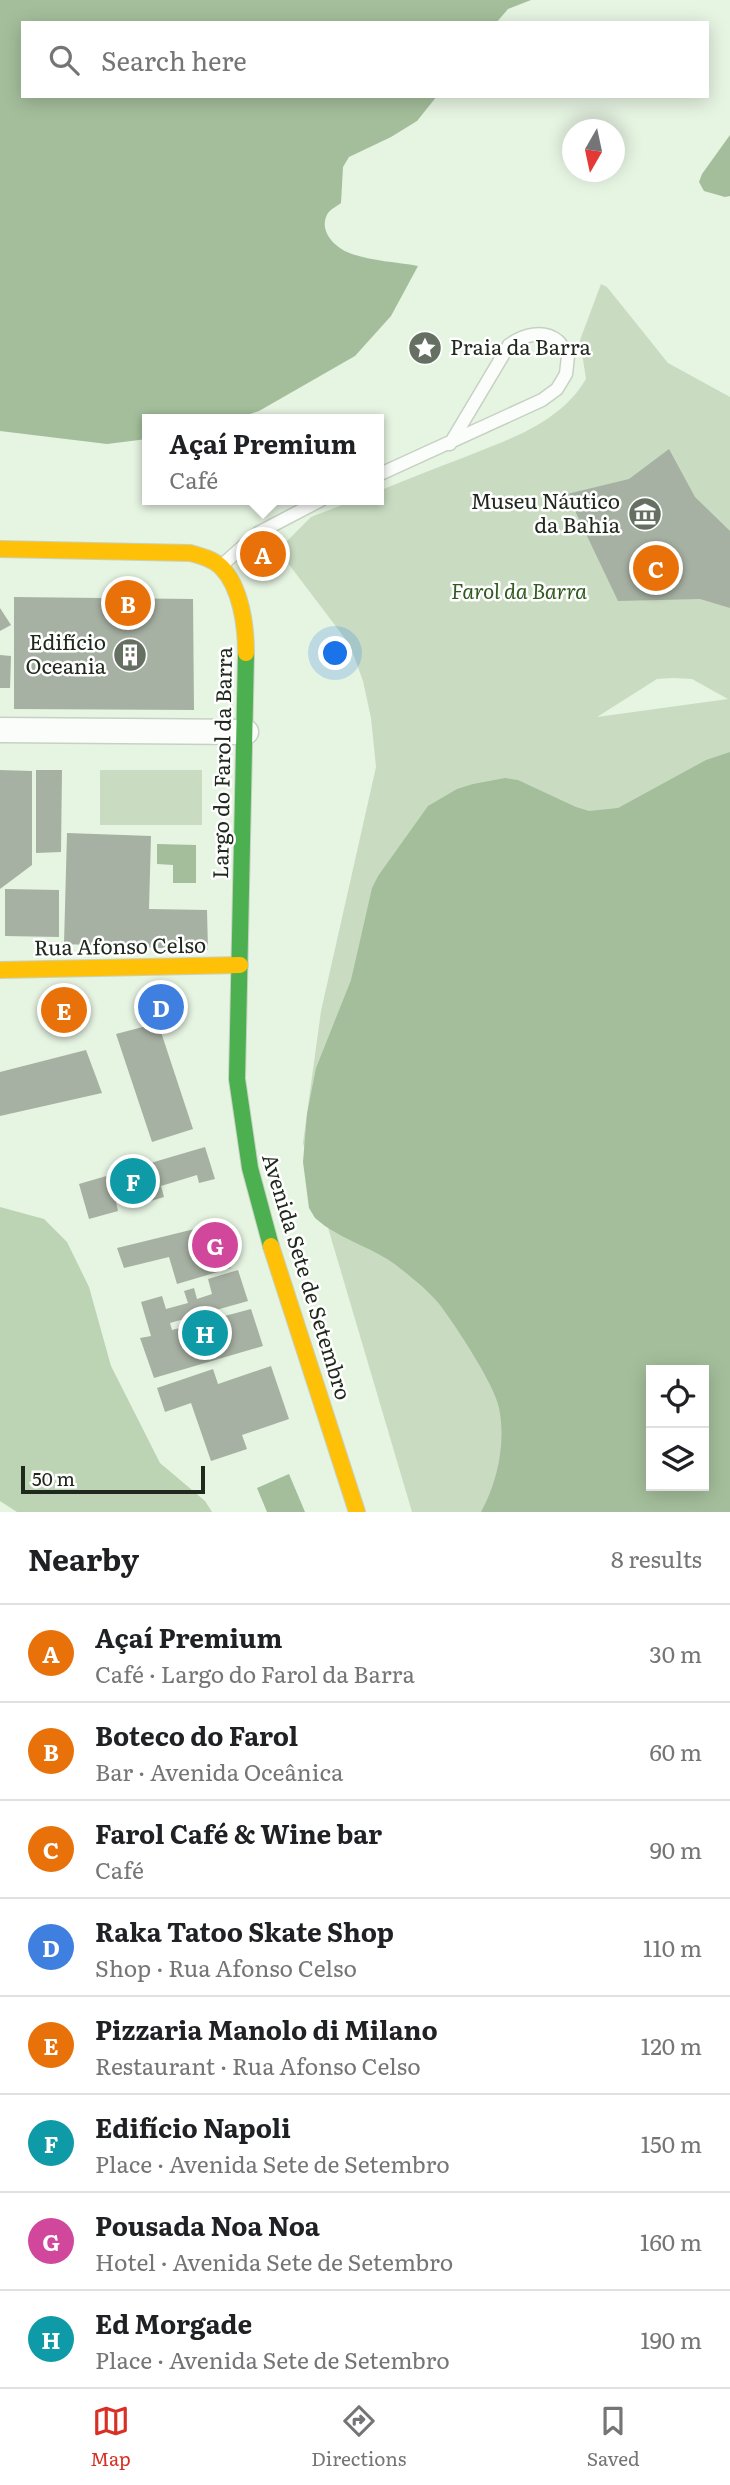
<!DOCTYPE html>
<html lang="en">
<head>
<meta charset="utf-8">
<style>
	body { margin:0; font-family:Literata,serif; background:#f6f6f6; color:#202124 }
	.controls { position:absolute; right:21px; bottom:21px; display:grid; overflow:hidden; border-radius:0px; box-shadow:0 4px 18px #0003 }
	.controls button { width:63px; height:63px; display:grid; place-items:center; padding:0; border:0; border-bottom:2px solid #e0e0e0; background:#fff; color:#202124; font:35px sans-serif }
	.compass { position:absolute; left:562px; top:119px; width:63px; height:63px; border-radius:50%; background:#fff; box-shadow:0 4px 18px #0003; rotate:189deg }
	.scale { position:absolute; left:21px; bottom:18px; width:184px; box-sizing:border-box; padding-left:7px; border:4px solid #20291d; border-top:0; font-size:19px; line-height:24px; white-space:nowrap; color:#20291d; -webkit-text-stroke:5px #fff; paint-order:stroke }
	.you { position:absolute; left:336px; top:654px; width:24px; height:24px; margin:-18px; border:5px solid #fff; border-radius:50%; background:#1a73e8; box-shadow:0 0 0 10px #1a73e833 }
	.badge { display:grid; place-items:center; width:46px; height:46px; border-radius:50%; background:#d93025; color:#fff; font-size:23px; font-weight:700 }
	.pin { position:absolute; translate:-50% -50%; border:4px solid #fff; box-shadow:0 2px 7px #0006 }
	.popup { position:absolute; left:142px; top:414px; width:242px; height:91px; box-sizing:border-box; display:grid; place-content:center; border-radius:0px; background:#fff; filter:drop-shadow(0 2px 5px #0005); font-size:23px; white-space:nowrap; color:#757577 }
	.popup b { font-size:26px; color:#202124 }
	.popup::after { content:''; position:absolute; left:50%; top:100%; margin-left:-14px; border:14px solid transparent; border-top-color:#fff }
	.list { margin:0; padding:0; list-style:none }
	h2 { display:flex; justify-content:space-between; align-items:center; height:91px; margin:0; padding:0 28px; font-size:30px }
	h2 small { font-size:23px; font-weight:400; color:#757577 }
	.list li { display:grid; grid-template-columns:46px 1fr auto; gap:21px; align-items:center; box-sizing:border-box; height:98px; padding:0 28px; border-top:2px solid #e0e0e0 }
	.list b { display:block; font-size:26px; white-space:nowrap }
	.list p { margin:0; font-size:23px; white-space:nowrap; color:#757577 }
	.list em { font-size:23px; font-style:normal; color:#757577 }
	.icon { flex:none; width:38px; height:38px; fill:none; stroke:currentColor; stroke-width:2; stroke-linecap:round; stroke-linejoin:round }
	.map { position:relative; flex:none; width:730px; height:1512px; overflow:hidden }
	.search { position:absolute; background:#fff; box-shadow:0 4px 18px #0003; left:21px; right:21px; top:21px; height:77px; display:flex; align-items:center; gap:18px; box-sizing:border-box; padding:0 24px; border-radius:0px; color:#757577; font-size:26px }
	.sheet { height:875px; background:#fff }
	nav { display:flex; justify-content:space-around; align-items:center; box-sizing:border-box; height:98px; border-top:2px solid #e0e0e0; background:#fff; font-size:19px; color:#757577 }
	nav a { display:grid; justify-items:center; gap:4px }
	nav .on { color:#d93025 }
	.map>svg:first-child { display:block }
</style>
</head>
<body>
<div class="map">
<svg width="730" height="1512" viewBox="0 0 730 1512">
	<rect width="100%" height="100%" fill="#e6f4e2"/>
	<g fill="#c9dcc2" fill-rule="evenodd">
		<path d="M601 284 607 287 668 363 730 397V1512H412L303 1143 321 1011 376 767 371 718 363 681 350 645 278 550 311 517 355 500H378L379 491C407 479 436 468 465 457 510 439 560 423 586 379L580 340ZM673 678 692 679 728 699 597 717 657 679ZM651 1370H704V1486H651Z"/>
		<rect x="100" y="770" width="102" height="55"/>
	</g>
	<polygon fill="#bcd4b4" points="0,1207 44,1219 67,1242 89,1287 111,1366 160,1463 205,1501 212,1512 17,1512 0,1501"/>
	<g fill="#a4be9b" fill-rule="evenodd">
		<path d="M0 0H531L508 9 496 23H23V96H437L417 121 391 137 349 157 343 167 341 203C337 206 331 209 328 213 317 231 336 249 352 254 372 261 397 262 418 266L391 316 355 356 259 411 235 419H148L147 439 107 444 0 431Z"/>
		<polygon points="730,135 730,196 725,197 704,191 699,182 702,174"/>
		<path d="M730 752V1512H481C498 1481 506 1442 499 1408 495 1385 455 1325 440 1305 429 1291 410 1276 396 1265 374 1249 347 1241 325 1226L315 1218 309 1208 303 1162 307 1114 316 1068 351 980 372 888 378 876 428 806 457 789 473 784 505 778 518 780 576 807 589 811 618 808 706 760ZM704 1370V1486H651V1370Z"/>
		<polygon points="157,844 196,845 196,883 173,883 173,865 157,864"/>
		<polygon points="289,1474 305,1512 267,1512 257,1488"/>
	</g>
	<g fill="#a7b1a3">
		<polygon points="669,449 695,497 730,531 730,608 700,599 618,601 567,494 629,479"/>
		<polygon points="14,597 193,599 194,710 14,709"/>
		<polygon points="0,608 11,625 0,631"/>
		<polygon points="0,655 11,656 10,688 0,688"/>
		<polygon points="0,770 32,771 32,865 0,889"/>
		<polygon points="36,770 62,770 61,852 36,853"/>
		<polygon points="67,833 151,836 149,909 207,910 208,950 64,944"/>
		<polygon points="5,889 59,890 59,937 5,936"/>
		<polygon points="158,1023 193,1129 152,1142 116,1034"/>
		<polygon points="86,1050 102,1093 0,1116 0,1072"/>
		<polygon points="205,1147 215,1179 199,1183 197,1175 161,1186 164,1197 141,1204 138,1195 116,1202 118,1211 89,1219 79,1184"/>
		<polygon points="219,1223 231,1268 177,1284 169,1257 124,1268 117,1248"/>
		<polygon points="238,1270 248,1301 170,1323 172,1330 251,1309 263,1346 154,1378 140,1338 151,1336 141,1302 162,1296 166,1309 188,1303 184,1291 194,1288 197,1299 212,1294 208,1279"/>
		<polygon points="271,1366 289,1419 242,1435 247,1449 211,1461 191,1403 165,1412 157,1388 213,1369 218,1384"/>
	</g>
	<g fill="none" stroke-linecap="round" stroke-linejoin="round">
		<g stroke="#c7d1c3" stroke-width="15">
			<g id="lane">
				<path d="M378 475 542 400 557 389 566 374 568 356C565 352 562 344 558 341 543 329 523 335 509 345L450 444"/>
				<polyline points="221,566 258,533 321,500"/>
			</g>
		</g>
		<g stroke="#c7d1c3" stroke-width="27">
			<polyline id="street" points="0,730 246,732"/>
		</g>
		<g stroke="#c7d1c3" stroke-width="18">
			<polyline id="fast" points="246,653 237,1079 250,1168 271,1246"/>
		</g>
		<g stroke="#c7d1c3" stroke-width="18">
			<g id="slow">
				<path d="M0 549 190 553C201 556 213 559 221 567 241 587 246 626 246 653"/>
				<polyline points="0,970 240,965"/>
				<polyline points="271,1246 357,1512"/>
			</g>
		</g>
		<use href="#lane" stroke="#fbfdfb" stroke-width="12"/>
		<use href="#street" stroke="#fbfdfb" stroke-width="24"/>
		<use href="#fast" stroke="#4caf50" stroke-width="16"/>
		<use href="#slow" stroke="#ffc107" stroke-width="16"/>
	</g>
	<defs>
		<g id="sight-disc" transform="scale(1.75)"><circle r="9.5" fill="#657062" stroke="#fff"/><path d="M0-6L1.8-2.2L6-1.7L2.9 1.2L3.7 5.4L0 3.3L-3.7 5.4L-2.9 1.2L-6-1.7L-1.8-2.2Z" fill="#fff"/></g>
		<g id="museum-disc" transform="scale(1.75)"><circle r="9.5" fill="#657062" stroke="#fff"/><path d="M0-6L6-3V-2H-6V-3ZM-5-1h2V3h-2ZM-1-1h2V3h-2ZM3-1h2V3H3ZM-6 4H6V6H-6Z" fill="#fff"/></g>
		<g id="building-disc" transform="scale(1.75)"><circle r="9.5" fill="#657062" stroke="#fff"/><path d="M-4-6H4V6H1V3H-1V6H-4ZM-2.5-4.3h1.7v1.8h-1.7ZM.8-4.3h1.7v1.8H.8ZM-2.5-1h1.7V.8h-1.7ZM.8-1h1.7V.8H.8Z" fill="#fff"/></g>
	</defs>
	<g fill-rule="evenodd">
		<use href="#sight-disc" x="425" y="348"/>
		<use href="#museum-disc" x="645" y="514"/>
		<use href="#building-disc" x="130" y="655"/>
	</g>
	<g text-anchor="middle" stroke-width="5" stroke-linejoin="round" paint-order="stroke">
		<g font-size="21" fill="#20291d" stroke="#fff" text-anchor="end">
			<text x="450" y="355" text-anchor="start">Praia da Barra</text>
			<text x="620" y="509">Museu Náutico<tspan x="620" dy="24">da Bahia</tspan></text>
			<text x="106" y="650">Edifício<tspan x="106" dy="24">Oceania</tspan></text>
		</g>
		<g font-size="21" font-style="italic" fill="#315a20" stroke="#fff">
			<text x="519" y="599">Farol da Barra</text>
		</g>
		<g font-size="21" fill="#20291d" stroke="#fff">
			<text transform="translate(223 763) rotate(-89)" y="7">Largo do Farol da Barra</text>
			<text transform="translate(120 947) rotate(-1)" y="7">Rua Afonso Celso</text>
			<text transform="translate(306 1277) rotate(73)" y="7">Avenida Sete de Setembro</text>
		</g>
	</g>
</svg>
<div class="controls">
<button><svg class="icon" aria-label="locate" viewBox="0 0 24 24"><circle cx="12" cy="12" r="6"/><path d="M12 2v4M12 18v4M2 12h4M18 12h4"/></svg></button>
<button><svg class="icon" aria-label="layers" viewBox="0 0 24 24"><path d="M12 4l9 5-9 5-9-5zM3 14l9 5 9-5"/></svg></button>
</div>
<svg class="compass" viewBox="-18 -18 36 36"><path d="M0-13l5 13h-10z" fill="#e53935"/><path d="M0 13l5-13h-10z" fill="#757577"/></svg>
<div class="scale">50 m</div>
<div class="you"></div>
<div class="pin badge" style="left:263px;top:554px;background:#e8710a">A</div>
<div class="popup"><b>Açaí Premium</b>Café</div>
<div class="pin badge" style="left:128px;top:603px;background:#e8710a">B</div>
<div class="pin badge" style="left:656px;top:568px;background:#e8710a">C</div>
<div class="pin badge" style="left:161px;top:1007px;background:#3f7fe0">D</div>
<div class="pin badge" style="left:64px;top:1010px;background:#e8710a">E</div>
<div class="pin badge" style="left:133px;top:1181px;background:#0f9aa8">F</div>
<div class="pin badge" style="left:215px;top:1245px;background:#d1479c">G</div>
<div class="pin badge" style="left:205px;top:1333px;background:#0f9aa8">H</div>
<div class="search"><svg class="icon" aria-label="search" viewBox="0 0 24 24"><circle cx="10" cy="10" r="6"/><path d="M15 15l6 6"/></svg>Search here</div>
</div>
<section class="sheet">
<h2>Nearby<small>8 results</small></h2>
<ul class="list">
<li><span class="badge" style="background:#e8710a">A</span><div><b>Açaí Premium</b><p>Café · Largo do Farol da Barra</p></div><em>30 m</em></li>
<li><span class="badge" style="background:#e8710a">B</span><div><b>Boteco do Farol</b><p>Bar · Avenida Oceânica</p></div><em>60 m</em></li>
<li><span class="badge" style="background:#e8710a">C</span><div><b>Farol Café &amp; Wine bar</b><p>Café</p></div><em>90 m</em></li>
<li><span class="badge" style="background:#3f7fe0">D</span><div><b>Raka Tatoo Skate Shop</b><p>Shop · Rua Afonso Celso</p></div><em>110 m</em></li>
<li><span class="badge" style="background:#e8710a">E</span><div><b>Pizzaria Manolo di Milano</b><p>Restaurant · Rua Afonso Celso</p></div><em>120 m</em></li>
<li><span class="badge" style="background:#0f9aa8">F</span><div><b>Edifício Napoli</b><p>Place · Avenida Sete de Setembro</p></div><em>150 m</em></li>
<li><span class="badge" style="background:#d1479c">G</span><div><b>Pousada Noa Noa</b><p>Hotel · Avenida Sete de Setembro</p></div><em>160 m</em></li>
<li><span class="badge" style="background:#0f9aa8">H</span><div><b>Ed Morgade</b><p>Place · Avenida Sete de Setembro</p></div><em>190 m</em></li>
</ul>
</section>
<nav>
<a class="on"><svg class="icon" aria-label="map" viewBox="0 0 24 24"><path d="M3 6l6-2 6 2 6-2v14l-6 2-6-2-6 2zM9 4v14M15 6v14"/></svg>Map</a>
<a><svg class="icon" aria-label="directions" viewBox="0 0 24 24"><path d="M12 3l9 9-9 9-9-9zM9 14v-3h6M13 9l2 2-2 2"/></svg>Directions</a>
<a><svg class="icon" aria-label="saved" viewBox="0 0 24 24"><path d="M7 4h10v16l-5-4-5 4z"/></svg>Saved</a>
</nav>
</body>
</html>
